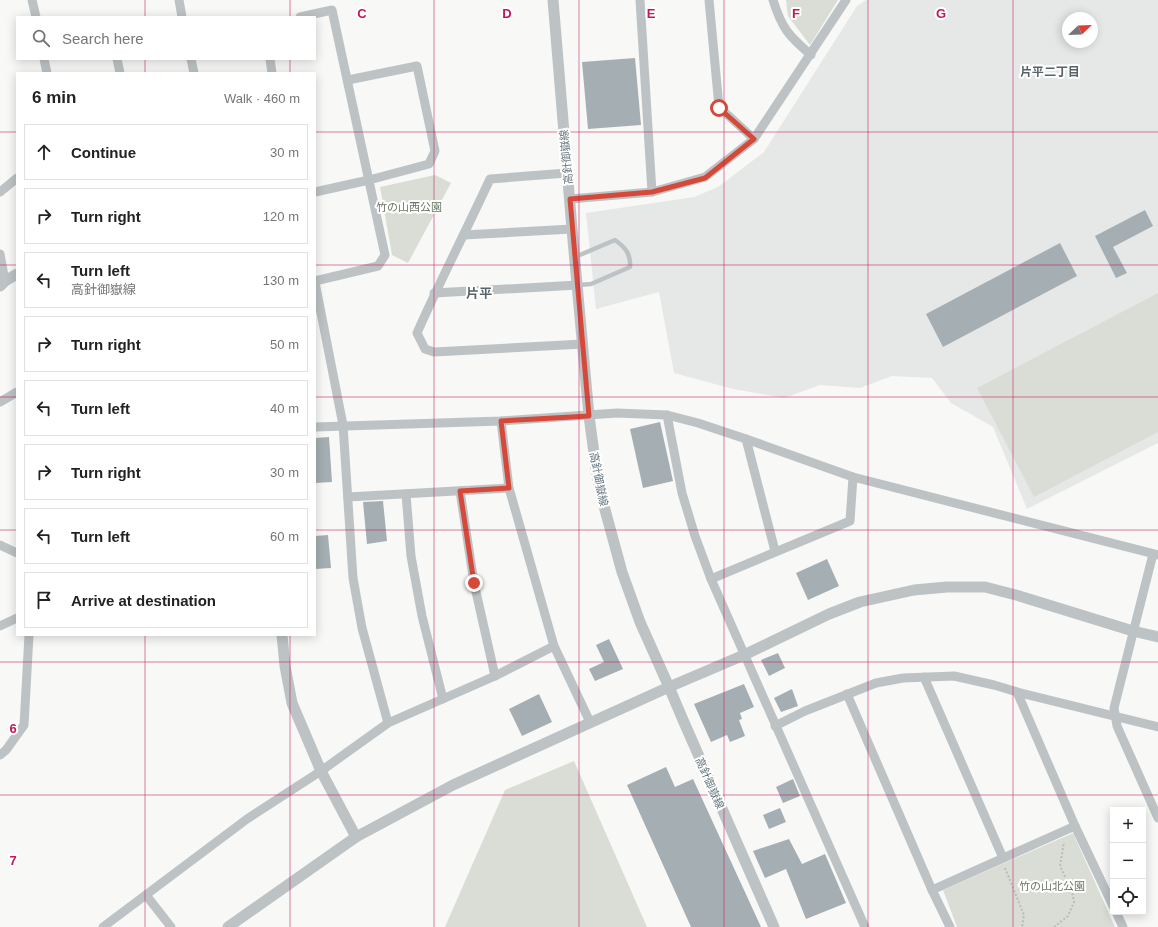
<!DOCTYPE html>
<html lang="en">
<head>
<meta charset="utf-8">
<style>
	body { margin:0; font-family:Arial,"Noto Sans JP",sans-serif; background:#f2f2f2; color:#222 }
	.controls { position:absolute; right:12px; bottom:12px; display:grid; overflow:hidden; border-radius:0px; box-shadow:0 2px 10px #0003 }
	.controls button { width:36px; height:36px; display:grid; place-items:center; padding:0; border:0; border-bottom:1px solid #e0e0e0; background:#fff; color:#222; font:20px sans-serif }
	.compass { position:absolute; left:1062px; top:12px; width:36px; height:36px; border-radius:50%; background:#fff; box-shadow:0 2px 10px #0003; rotate:67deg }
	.stop { position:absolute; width:12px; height:12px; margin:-9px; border:3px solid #d5493a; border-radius:50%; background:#fff }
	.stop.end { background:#d5493a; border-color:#fff; box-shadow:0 1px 4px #0008 }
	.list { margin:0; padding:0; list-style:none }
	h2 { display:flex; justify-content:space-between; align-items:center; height:52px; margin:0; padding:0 16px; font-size:17px }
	h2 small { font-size:13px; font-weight:400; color:#767676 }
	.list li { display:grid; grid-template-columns:26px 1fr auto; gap:12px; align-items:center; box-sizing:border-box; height:56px; margin:0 8px 8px; padding:0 8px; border:1px solid #e0e0e0; border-radius:0px }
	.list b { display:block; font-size:15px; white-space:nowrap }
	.list p { margin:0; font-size:13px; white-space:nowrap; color:#767676 }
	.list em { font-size:13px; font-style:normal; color:#767676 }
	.icon { flex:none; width:22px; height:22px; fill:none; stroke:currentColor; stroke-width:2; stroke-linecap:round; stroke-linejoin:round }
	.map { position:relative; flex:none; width:1158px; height:927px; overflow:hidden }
	.search { position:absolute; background:#fff; box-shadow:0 2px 10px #0003; left:16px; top:16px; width:300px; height:44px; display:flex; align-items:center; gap:10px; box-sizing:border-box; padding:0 14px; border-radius:0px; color:#767676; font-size:15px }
	.panel { position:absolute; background:#fff; box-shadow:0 2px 10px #0003; left:16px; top:72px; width:300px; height:564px; border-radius:0px }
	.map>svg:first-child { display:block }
</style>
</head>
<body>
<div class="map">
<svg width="1158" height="927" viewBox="0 0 1158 927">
	<rect width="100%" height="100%" fill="#f8f8f6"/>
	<path fill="#e6e8e7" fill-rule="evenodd" d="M866 0H1158V443L1027 509 993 427 951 403 932 378 892 376 860 388 820 385 784 398 733 389 674 373 659 292 596 309 586 213 694 197 718 187 764 152 857 6ZM1068 18H1092V42H1068Z"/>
	<g fill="#d9ddd6">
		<polygon points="786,0 838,0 810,45 788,16"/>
		<polygon points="435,175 451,183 408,263 392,255 380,187"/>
		<polygon points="1158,293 1158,432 1034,497 977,388"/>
		<polygon points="574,761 647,927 445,927 505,790"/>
		<polygon points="1073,833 1115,927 957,927 943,890"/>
	</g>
	<g fill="#a5afb3">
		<polygon points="635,58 641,125 588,129 582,62"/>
		<polygon points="1145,210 1153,226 1113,247 1127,273 1116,278 1095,236"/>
		<polygon points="1060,243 1077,276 943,347 926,314"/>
		<polygon points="660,422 673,481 643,488 630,429"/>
		<polygon points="329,437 332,482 315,483 315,438"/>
		<polygon points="383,501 387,541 367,544 363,502"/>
		<polygon points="328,535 331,568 315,569 315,536"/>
		<polygon points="827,559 839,586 808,600 796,573"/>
		<polygon points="609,639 623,669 595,681 589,669 604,662 596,645"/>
		<polygon points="778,653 785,668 769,676 761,660"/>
		<polygon points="744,684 754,707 740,713 742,719 739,720 745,736 730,742 727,735 711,742 694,704"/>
		<polygon points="792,689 798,706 781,712 774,698"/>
		<polygon points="539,694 552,722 522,736 509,709"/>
		<polygon points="666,767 675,787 693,779 761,927 691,927 627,785"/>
		<polygon points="793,779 800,796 783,803 776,787"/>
		<polygon points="780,808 786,822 769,829 763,815"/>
		<polygon points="789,839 802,864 825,854 846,903 806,919 786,869 765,878 753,851"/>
	</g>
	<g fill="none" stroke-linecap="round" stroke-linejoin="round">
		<g stroke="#b8bcbe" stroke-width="2" stroke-dasharray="2 2" stroke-linecap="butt">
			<polyline points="1005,868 1024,915 1022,927"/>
			<polyline points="1054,927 1068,916 1074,902 1072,891 1060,866 1064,842"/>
		</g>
		<path stroke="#bdc3c5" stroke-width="4.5" d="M575 257 615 240C625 247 631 254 630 267L591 284 578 285"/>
		<g stroke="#bdc3c5" stroke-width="9">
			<polyline points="32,0 36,17"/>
			<polyline points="179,0 182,17"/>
			<polyline points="640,0 652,192"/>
			<polyline points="709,0 719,107 754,139"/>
			<path d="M773 0C782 29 789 36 811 55"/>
			<polyline points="300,17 332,10 385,255 378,266 315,281"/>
			<polyline points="44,59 47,73"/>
			<polyline points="117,59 120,73"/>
			<polyline points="191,59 194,73"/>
			<polyline points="270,59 272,73"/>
			<path d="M567 173 490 179C466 231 440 281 417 333L425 349 434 352 583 344"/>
			<polyline points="0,192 17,178"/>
			<polyline points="315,192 369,180 429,164 435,151 417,66 348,80"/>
			<polyline points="570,199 652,192 705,177 754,139 846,0"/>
			<polyline points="464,235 572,229"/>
			<polyline points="0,254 5,281"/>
			<polyline points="315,282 343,425 353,578 362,628 388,723"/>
			<polyline points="434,293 578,285"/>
			<polyline points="0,402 17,392"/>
			<polyline points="667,415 682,493 695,536 711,579 865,927"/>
			<polyline points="501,421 509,488 554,646 590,722"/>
			<polyline points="315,427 501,421 617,413 667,415 698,423 746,439 853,477 1158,555"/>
			<polyline points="746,439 775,551"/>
			<polyline points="460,491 474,583 495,676"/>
			<polyline points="406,494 411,556 422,616 443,699"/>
			<polyline points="348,497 509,488"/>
			<polyline points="0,545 17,553"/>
			<polyline points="1153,554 1114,708 1117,726 1158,818"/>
			<polyline points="711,579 850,521 853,477"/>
			<polyline points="0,626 17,618"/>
			<polyline points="924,677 1003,858"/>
			<polyline points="1017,692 1075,826 1113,906"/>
			<polyline points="847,694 932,890 950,927"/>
			<polyline points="775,726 805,711 876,683 903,678 954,676 994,685 1017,692 1158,727"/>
			<polyline points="0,755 6,750 24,725 29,635"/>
			<polyline points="932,890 1075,826"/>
			<polyline points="146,895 171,927"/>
			<polyline points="1116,912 1123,927"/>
			<polyline points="103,927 247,819 321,771 388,723 495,676 554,646"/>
		</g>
		<g stroke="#bdc3c5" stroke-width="11">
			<polyline points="553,0 572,229 589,416 596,468 601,495 622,572 640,622 669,687 683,720 774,927"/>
			<polyline points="0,286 5,281 17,274"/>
			<polyline points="282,635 285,666 292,703 321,771 356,837"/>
			<polyline points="228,927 356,837 453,785 669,687 744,655 829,614 860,602 914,590 947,587 985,587 1016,595 1133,631 1158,637"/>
		</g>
	</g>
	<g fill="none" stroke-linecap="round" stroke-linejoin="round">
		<polyline stroke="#d5493a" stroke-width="5" points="474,583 460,491 509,488 501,421 589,416 570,199 652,192 705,178 754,139 719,108"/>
	</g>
	<path fill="none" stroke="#c2185b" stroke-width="1" stroke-opacity="0.55" d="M145 0V17M290 0V17M434 0V927M579 0V927M724 0V927M868 0V927M1013 0V927M145 59V73M290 59V73M0 132H17M315 132H1158M0 265H17M315 265H1158M0 397H17M315 397H1158M0 530H17M315 530H1158M145 635V927M290 635V927M0 662H1158M0 795H1158"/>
	<g text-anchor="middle" stroke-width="4" stroke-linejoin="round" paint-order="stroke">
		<g font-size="11" fill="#66777f" stroke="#fff">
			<text transform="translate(566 157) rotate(-95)" y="4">高針御嶽線</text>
			<text transform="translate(599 479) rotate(79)" y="4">高針御嶽線</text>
			<text transform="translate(710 783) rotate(66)" y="4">高針御嶽線</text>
		</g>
		<g font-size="11" fill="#6a7764" stroke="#fff">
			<text x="409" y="211">竹の山西公園</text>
			<text x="1052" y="890">竹の山北公園</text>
		</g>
		<g font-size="12" font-weight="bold" fill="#57646a" stroke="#fff">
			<text x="1050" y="76">片平二丁目</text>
		</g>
		<g font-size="13" font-weight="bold" fill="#57646a" stroke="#fff">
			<text x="479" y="298">片平</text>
		</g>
	</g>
	<g font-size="13" text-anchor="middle" font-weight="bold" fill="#c2185b" stroke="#fff" stroke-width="4" stroke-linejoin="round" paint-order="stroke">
		<text x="362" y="18">C</text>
		<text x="507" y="18">D</text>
		<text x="651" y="18">E</text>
		<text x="796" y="18">F</text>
		<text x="941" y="18">G</text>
		<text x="13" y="733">6</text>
		<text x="13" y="865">7</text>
	</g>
</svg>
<div class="controls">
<button>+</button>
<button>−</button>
<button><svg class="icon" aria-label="locate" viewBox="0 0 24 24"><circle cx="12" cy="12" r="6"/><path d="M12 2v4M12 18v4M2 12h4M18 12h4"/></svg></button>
</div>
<svg class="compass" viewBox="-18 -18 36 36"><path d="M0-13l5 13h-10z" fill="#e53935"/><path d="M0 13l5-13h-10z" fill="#767676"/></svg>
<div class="stop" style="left:719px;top:108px"></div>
<div class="stop end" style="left:474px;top:583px"></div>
<div class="search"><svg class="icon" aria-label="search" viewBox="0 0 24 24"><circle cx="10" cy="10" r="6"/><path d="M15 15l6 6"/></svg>Search here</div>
<section class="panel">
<h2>6 min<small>Walk · 460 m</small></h2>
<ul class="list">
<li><svg class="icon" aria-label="ahead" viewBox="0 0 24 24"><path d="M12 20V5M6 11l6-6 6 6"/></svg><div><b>Continue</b></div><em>30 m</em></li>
<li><svg class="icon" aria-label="right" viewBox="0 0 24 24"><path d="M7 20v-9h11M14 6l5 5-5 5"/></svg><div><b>Turn right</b></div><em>120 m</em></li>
<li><svg class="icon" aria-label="left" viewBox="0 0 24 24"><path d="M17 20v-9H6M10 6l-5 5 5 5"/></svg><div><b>Turn left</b><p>高針御嶽線</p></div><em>130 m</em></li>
<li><svg class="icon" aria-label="right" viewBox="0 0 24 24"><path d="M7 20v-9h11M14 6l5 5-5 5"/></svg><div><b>Turn right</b></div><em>50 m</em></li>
<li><svg class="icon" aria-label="left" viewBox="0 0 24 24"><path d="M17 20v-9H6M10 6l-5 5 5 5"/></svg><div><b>Turn left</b></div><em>40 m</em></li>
<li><svg class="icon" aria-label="right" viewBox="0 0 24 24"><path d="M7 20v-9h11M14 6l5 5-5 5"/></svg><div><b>Turn right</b></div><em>30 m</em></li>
<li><svg class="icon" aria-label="left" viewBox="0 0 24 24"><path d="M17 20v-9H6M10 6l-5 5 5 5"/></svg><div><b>Turn left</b></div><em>60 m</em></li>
<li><svg class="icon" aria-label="arrive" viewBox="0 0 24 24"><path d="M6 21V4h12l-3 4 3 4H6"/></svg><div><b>Arrive at destination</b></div></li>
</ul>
</section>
</div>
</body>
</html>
